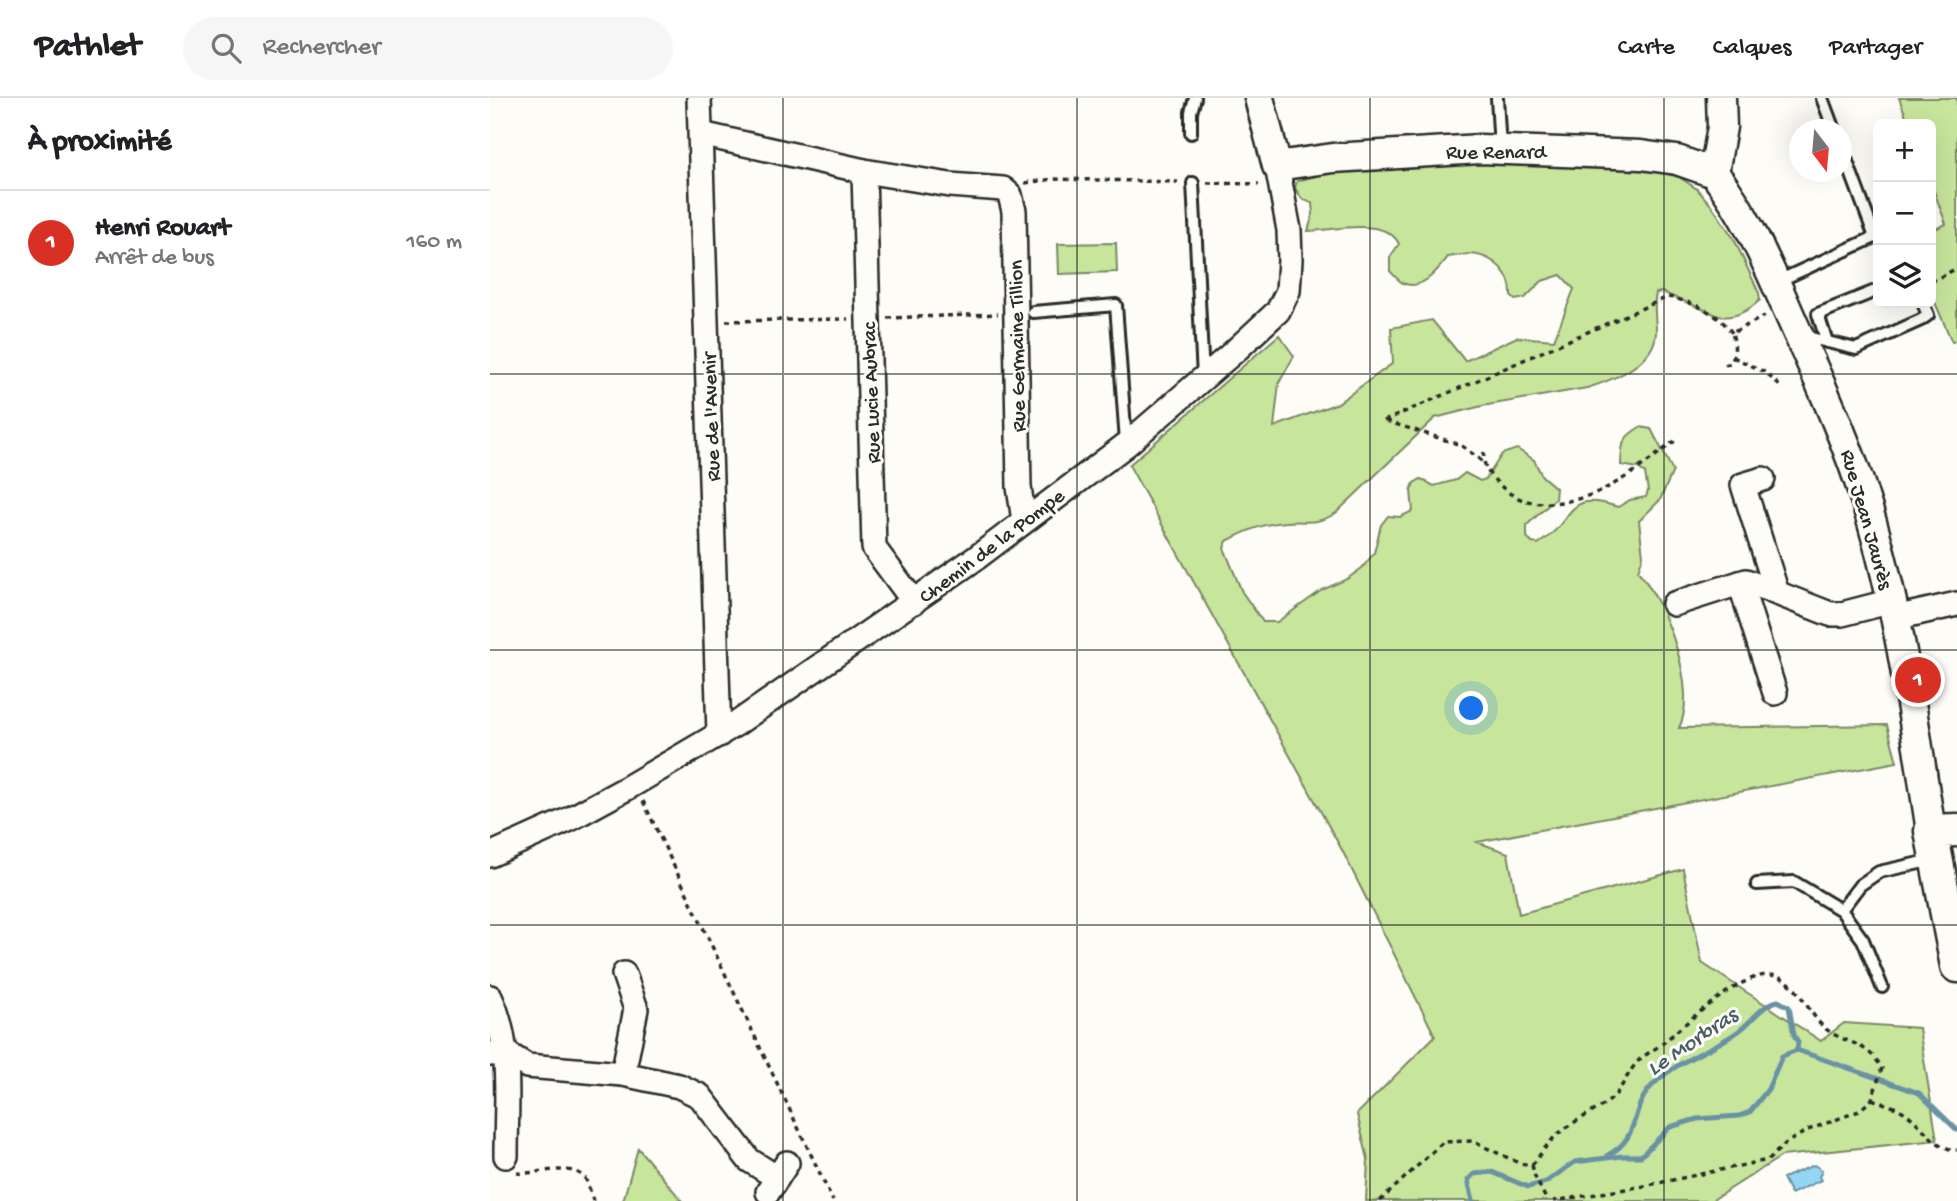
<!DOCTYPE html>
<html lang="fr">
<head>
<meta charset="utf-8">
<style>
	body { margin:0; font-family:"Gochi Hand",sans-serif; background:#f6f6f6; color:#202124 }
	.controls { position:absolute; right:21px; top:21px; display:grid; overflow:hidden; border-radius:10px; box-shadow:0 7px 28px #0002 }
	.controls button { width:63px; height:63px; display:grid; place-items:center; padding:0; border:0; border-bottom:2px solid #e0e0e0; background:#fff; color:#202124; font:35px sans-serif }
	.compass { position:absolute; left:1299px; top:21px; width:63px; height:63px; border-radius:50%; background:#fff; box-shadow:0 7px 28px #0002; rotate:164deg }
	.you { position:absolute; left:982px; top:611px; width:24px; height:24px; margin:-18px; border:5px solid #fff; border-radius:50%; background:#1a73e8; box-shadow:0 0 0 10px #1a73e833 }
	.badge { display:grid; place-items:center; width:46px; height:46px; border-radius:50%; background:#d93025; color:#fff; font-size:23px; font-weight:700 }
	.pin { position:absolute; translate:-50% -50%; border:4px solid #fff; box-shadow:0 2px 7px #0006 }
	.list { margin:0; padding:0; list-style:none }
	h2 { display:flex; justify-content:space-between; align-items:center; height:91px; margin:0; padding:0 28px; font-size:30px }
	h2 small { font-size:23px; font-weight:400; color:#757577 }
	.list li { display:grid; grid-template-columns:46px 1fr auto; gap:21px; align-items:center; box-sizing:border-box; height:105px; padding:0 28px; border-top:2px solid #e0e0e0 }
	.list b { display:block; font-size:26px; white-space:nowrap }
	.list p { margin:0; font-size:23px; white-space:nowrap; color:#757577 }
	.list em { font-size:23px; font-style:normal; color:#757577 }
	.icon { flex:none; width:38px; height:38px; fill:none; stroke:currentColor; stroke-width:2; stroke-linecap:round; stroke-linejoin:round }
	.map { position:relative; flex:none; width:1467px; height:1103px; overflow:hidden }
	header { display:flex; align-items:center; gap:42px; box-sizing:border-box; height:98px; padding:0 35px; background:#fff; border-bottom:2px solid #e0e0e0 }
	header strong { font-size:33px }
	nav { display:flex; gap:38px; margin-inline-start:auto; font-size:24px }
	.search { width:490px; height:63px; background:#f6f6f6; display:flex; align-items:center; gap:18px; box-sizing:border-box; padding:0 24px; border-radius:38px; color:#757577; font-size:26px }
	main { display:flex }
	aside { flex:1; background:#fff }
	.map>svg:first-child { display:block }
</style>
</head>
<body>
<header>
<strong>Pathlet</strong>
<div class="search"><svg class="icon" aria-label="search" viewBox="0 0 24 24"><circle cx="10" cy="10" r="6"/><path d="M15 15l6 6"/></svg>Rechercher</div>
<nav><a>Carte</a><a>Calques</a><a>Partager</a></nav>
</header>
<main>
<aside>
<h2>À proximité<small></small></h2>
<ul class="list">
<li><span class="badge">1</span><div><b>Henri Rouart</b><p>Arrêt de bus</p></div><em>160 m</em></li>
</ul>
</aside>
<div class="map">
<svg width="1467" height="1103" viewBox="0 0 1467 1103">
	<rect width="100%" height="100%" fill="#fdfcf7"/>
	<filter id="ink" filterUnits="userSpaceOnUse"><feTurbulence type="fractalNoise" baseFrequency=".0143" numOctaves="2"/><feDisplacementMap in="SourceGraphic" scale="14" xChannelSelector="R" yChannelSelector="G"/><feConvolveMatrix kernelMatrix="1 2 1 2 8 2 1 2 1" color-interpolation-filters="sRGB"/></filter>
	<g filter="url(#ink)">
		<g fill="#c8e59c" stroke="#7a8864" stroke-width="2">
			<polygon points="1409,0 1467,0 1467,242 1462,244 1441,195 1441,133 1456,126 1441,85 1441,26 1419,26"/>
			<path d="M980 62 1142 67 1189 79 1207 91 1222 108 1244 141 1269 195 1270 202C1259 212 1244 221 1229 218L1172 194 1166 195C1163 208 1166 221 1166 234 1165 265 1123 282 1097 290L992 308 945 320 846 415C825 428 818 422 796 424 774 425 756 433 737 443L734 450 752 494 773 524H787L832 492 857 481 872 470 884 455 891 427 898 418 910 419 923 413 921 393 924 385 931 381 944 388 966 382 975 375 990 383 996 381 1012 356 1027 351 1044 362 1052 378 1066 390 1065 401 1037 427V439L1042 445 1048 446C1088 422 1072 391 1128 409L1140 402 1156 399 1158 393 1155 375 1148 370 1131 367C1132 346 1131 340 1150 329L1161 331 1183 373 1170 402 1149 423 1153 458 1148 473C1175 505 1209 591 1189 630L1397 627 1407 664 987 744 1018 755 1029 816 1193 771 1212 865 1331 943 1354 925 1429 930 1447 1042 1292 1058 1221 1103H876L878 1061 867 1016 945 938 852 752 639 367 789 237 804 258 789 285 784 329 848 305 903 265 901 230 942 222 975 263 1027 239 1064 242 1084 191 1071 177 1052 183 1035 200 1025 202 1021 198C1022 175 1004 158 981 156 974 156 966 158 958 159 948 171 932 194 913 185 908 183 904 177 900 173V159L909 146C896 118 842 133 818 133L823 116 822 105 812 101 805 90 807 83 849 72Z"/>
			<polygon points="626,145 627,174 569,176 568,146"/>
			<polygon points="148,1050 192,1103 133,1103"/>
		</g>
		<polygon fill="#93d6f4" stroke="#6992a4" stroke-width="2" points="1324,1067 1332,1072 1329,1079 1331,1082 1301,1096 1293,1080"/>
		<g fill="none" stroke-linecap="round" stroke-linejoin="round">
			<g stroke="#6992a4" stroke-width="5">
				<path d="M1118 1057C1150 1040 1140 1014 1159 991 1183 963 1221 954 1250 932 1262 923 1273 906 1288 903L1299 909 1304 937 1308 944 1307 952"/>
				<polyline points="983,1103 978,1082 984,1076 1002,1074 1038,1089 1056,1084 1085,1064 1132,1058 1151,1058 1180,1029 1207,1021 1249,1018 1260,1014 1278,991 1292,958 1307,952 1429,995 1467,1032"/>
			</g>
			<g stroke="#2b2b2b" stroke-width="16">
				<g id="service">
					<polyline points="1007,0 1010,51"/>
					<polyline points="1332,0 1344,32"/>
					<polyline points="701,35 701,14 705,0"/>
					<polyline points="703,85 713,279"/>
					<polyline points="1286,184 1385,139 1352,50"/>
					<polyline points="543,214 626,207 636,344"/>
					<polyline points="1313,238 1366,251 1431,222 1438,217 1433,205"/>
					<polyline points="1337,244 1328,216 1388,192"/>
					<polyline points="1267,786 1304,784 1351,812 1373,842 1392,889"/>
					<polyline points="1351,812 1370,787 1389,774 1443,762"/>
				</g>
			</g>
			<g stroke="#2b2b2b" stroke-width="28">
				<g id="minor">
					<polyline points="209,0 229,637"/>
					<polyline points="211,36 374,73 460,87 513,91 520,97 524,113 529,389 534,423"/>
					<polyline points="374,73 384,450 424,504"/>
					<polyline points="1273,381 1253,387 1287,495"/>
					<polyline points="1250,485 1285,595"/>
					<polyline points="1184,506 1256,483 1340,516 1352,516 1402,503"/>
					<polyline points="1405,520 1467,506"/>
					<polyline points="0,757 80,721 137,690 246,626 486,460 637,346 746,252 788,213 798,193 800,162 799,132 787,68"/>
					<path d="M0 899C23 948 16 1005 16 1058"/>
					<polyline points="0,956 16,955 37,968 133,976 189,988 210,998 259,1062 286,1079"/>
					<polyline points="133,976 146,911 134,876"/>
					<polyline points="278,1094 297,1065"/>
				</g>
			</g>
			<g stroke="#2b2b2b" stroke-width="33">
				<g id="tertiary">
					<polyline points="769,0 787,68 843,60 990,51 1151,57 1187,62 1224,75"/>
					<path d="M1231 0 1232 29 1224 75C1260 121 1282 177 1305 229 1332 289 1359 348 1378 411 1410 516 1424 625 1441 733"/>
				</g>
			</g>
			<g stroke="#2b2b2b" stroke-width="37">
				<polyline id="secondary" points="1467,732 1441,733 1467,868"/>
			</g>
			<g stroke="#2b2b2b" stroke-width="3.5" stroke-dasharray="5 5" stroke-linecap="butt">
				<polyline points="535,85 564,81 688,84"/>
				<polyline points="717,85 769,86"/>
				<polyline points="1441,184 1467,170"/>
				<polyline points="397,220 508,216"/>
				<polyline points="236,223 358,221"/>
				<polyline points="1243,259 1275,274 1293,291"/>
				<path d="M1235 267 1241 265C1246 255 1245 245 1242 235L1275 218"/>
				<path d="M894 323 1178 199C1201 203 1229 215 1242 235"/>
				<polyline points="896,323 971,347 993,364"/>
				<path d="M994 354C992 370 1001 379 1013 390 1026 402 1040 405 1058 405 1110 404 1147 372 1186 342"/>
				<polyline points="153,703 343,1103"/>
				<path d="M1382 1001C1394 1006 1409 1009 1418 1017 1434 1029 1445 1051 1467 1052"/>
				<path d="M1042 1067C1049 1059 1054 1050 1062 1042 1077 1025 1101 1017 1119 1003 1131 993 1135 980 1144 968 1150 959 1164 952 1173 945 1195 926 1251 875 1280 877 1307 878 1317 916 1336 931 1357 947 1375 942 1392 970L1382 1001 1369 1013 1318 1032 1296 1045 1278 1062 1154 1088 1064 1103"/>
				<polyline points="1042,1067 1045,1079 1057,1103"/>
				<path d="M27 1075C45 1077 86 1063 96 1082 99 1088 101 1096 103 1103"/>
				<polyline points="890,1103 953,1044 982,1043 1029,1065 1042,1067"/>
			</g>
			<use href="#service" stroke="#fdfcf7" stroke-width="10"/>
			<use href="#minor" stroke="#fdfcf7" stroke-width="23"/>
			<use href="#tertiary" stroke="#fdfcf7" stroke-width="28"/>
			<use href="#secondary" stroke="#fdfcf7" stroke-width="32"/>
		</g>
	</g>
	<path fill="none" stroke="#2b2b2b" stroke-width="2" stroke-opacity="0.55" d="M293 0V1103M587 0V1103M880 0V1103M1174 0V1103M0 276H1467M0 552H1467M0 827H1467"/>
	<g text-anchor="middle" stroke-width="6" stroke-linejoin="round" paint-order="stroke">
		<g font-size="21" fill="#2b2b2b" stroke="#fdfcf7">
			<text x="1006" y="60">Rue Renard</text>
			<text transform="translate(526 248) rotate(-91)" y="7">Rue Germaine Tillion</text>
			<text transform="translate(380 295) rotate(-92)" y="7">Rue Lucie Aubrac</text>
			<text transform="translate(220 319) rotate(-92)" y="7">Rue de l'Avenir</text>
			<text transform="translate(1378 421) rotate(74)" y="7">Rue Jean Jaurès</text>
			<text transform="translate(501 447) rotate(-37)" y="7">Chemin de la Pompe</text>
		</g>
		<g font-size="23" font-style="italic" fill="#4a5e67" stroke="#fdfcf7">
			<text transform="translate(1201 942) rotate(-34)" y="8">Le Morbras</text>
		</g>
	</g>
</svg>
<div class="controls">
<button>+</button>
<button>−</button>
<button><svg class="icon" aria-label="layers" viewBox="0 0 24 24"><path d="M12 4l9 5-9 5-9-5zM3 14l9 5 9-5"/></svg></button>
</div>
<svg class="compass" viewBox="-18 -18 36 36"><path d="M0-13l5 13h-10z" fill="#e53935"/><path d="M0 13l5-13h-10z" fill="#757577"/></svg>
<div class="you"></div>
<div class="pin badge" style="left:1428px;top:582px">1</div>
</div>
</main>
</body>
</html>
